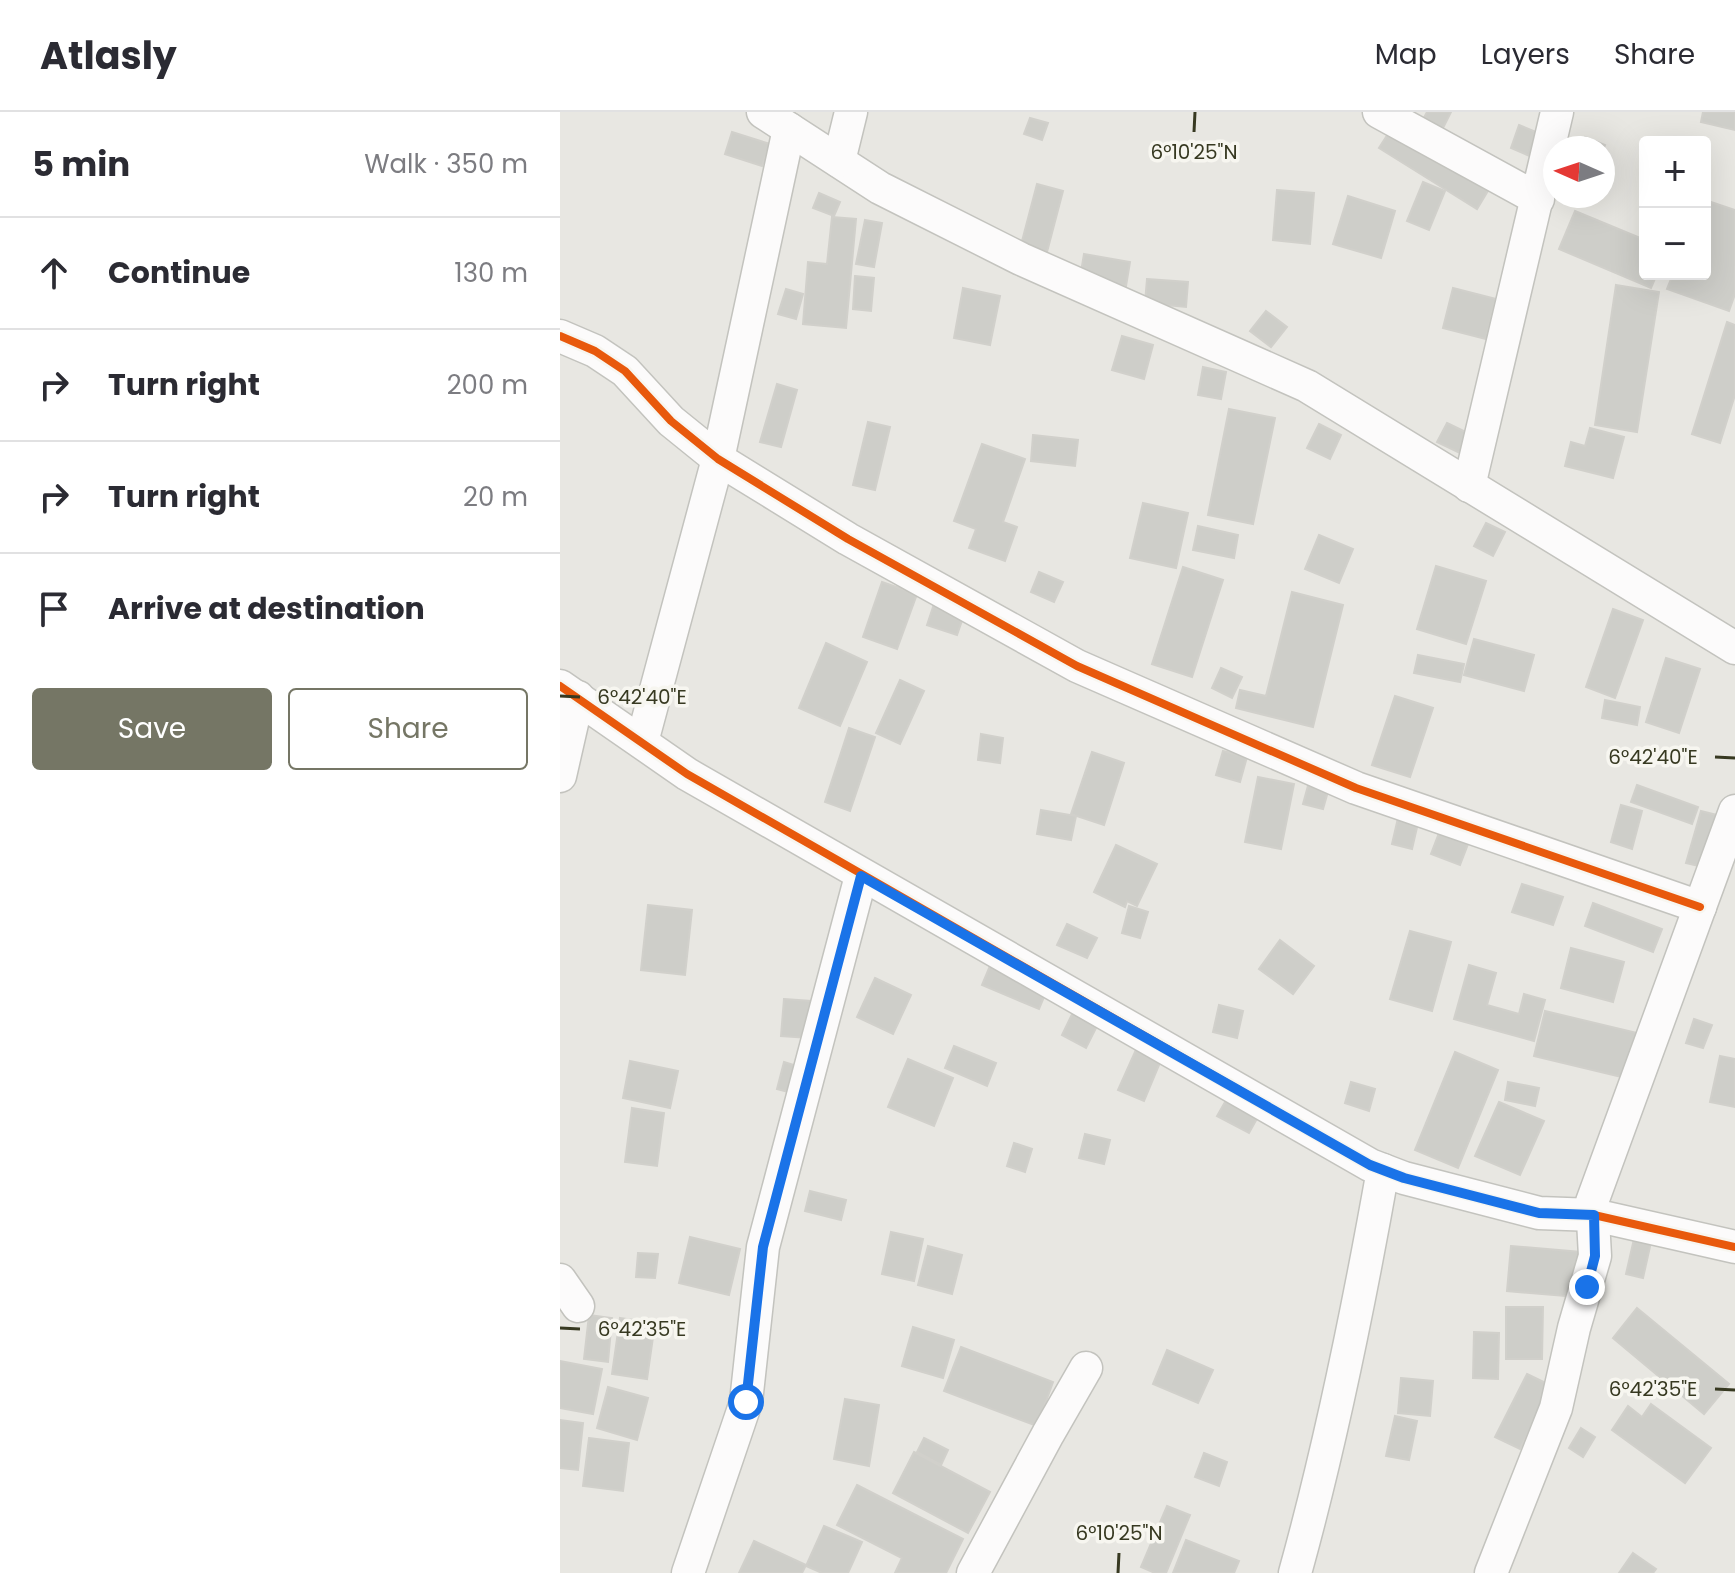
<!DOCTYPE html>
<html lang="en">
<head>
<meta charset="utf-8">
<style>
	body { margin:0; font-family:Poppins,sans-serif; background:#f7f7f7; color:#2b2b33 }
	.controls { position:absolute; right:24px; top:24px; display:grid; overflow:hidden; border-radius:8px; box-shadow:0 8px 32px #0002 }
	.controls button { width:72px; height:72px; display:grid; place-items:center; padding:0; border:0; border-bottom:2px solid #e1e1e2; background:#fff; color:#2b2b33; font:40px sans-serif }
	.compass { position:absolute; left:983px; top:24px; width:72px; height:72px; border-radius:50%; background:#fff; box-shadow:0 8px 32px #0002; rotate:273deg }
	.stop { position:absolute; width:24px; height:24px; margin:-18px; border:6px solid #1a73e8; border-radius:50%; background:#fff }
	.stop.end { background:#1a73e8; border-color:#fff; box-shadow:0 2px 8px #0008 }
	.list { margin:0; padding:0; list-style:none }
	h2 { display:flex; justify-content:space-between; align-items:center; height:104px; margin:0; padding:0 32px; font-size:34px }
	h2 small { font-size:26px; font-weight:400; color:#7c7c81 }
	.list li { display:grid; grid-template-columns:52px 1fr auto; gap:24px; align-items:center; box-sizing:border-box; height:112px; padding:0 32px; border-top:2px solid #e1e1e2 }
	.list b { display:block; font-size:30px; white-space:nowrap }
	.list em { font-size:26px; font-style:normal; color:#7c7c81 }
	.actions { display:flex; gap:16px; padding:24px 32px }
	.actions a { flex:1; padding:18px 0; border:2px solid #757665; border-radius:8px; text-align:center; font-size:28px; color:#757665 }
	.actions .main { background:#757665; color:#fff }
	.icon { flex:none; width:44px; height:44px; fill:none; stroke:currentColor; stroke-width:2; stroke-linecap:round; stroke-linejoin:round }
	.map { position:relative; flex:none; width:1175px; height:1461px; overflow:hidden }
	header { display:flex; align-items:center; gap:48px; box-sizing:border-box; height:112px; padding:0 40px; background:#fff; border-bottom:2px solid #e1e1e2 }
	header strong { font-size:38px }
	nav { display:flex; gap:44px; margin-inline-start:auto; font-size:28px }
	main { display:flex }
	aside { flex:1; background:#fff }
	.map>svg:first-child { display:block }
</style>
</head>
<body>
<header>
<strong>Atlasly</strong>
<nav><a>Map</a><a>Layers</a><a>Share</a></nav>
</header>
<main>
<aside>
<h2>5 min<small>Walk · 350 m</small></h2>
<ul class="list">
<li><svg class="icon" aria-label="ahead" viewBox="0 0 24 24"><path d="M12 20V5M6 11l6-6 6 6"/></svg><div><b>Continue</b></div><em>130 m</em></li>
<li><svg class="icon" aria-label="right" viewBox="0 0 24 24"><path d="M7 20v-9h11M14 6l5 5-5 5"/></svg><div><b>Turn right</b></div><em>200 m</em></li>
<li><svg class="icon" aria-label="right" viewBox="0 0 24 24"><path d="M7 20v-9h11M14 6l5 5-5 5"/></svg><div><b>Turn right</b></div><em>20 m</em></li>
<li><svg class="icon" aria-label="arrive" viewBox="0 0 24 24"><path d="M6 21V4h12l-3 4 3 4H6"/></svg><div><b>Arrive at destination</b></div></li>
</ul>
<div class="actions"><a class="main">Save</a><a>Share</a></div>
</aside>
<div class="map">
<svg width="1175" height="1461" viewBox="0 0 1175 1461">
	<rect width="100%" height="100%" fill="#e8e7e2"/>
	<g fill="#cecec9" stroke="#d1d0cb" stroke-width="2">
		<polygon points="867,0 891,0 878,26 858,17"/>
		<polygon points="1143,0 1175,0 1175,18 1141,10"/>
		<polygon points="470,6 488,11 482,28 464,22"/>
		<polygon points="835,11 932,72 917,97 819,36"/>
		<polygon points="959,13 981,22 972,45 951,36"/>
		<polygon points="172,20 210,32 202,54 165,42"/>
		<polygon points="1025,25 1045,33 1043,38 1021,36"/>
		<polygon points="863,70 885,79 869,118 847,109"/>
		<polygon points="477,72 503,79 487,140 461,133"/>
		<polygon points="717,78 754,81 750,132 713,128"/>
		<polygon points="259,81 280,90 274,104 253,96"/>
		<polygon points="788,84 835,99 821,146 773,132"/>
		<polygon points="1145,88 1175,98 1175,182 1169,199 1107,177 1113,162 1145,162"/>
		<polygon points="1015,99 1085,128 1085,162 1097,162 1091,176 999,137"/>
		<polygon points="272,105 296,107 286,216 243,212 248,150 267,152"/>
		<polygon points="305,108 322,111 314,155 296,152"/>
		<polygon points="524,142 570,150 566,174 520,166"/>
		<polygon points="295,164 314,166 311,199 293,197"/>
		<polygon points="587,167 628,170 626,195 585,191"/>
		<polygon points="1056,173 1099,180 1077,320 1035,313"/>
		<polygon points="403,176 440,184 430,233 394,226"/>
		<polygon points="893,176 936,187 926,227 883,216"/>
		<polygon points="226,177 243,182 236,207 218,202"/>
		<polygon points="706,199 727,215 711,235 690,219"/>
		<polygon points="1167,210 1175,213 1175,283 1160,331 1132,322"/>
		<polygon points="562,224 593,233 584,267 552,258"/>
		<polygon points="643,255 666,260 661,287 638,283"/>
		<polygon points="217,272 237,278 221,335 200,330"/>
		<polygon points="669,297 715,306 693,412 648,403"/>
		<polygon points="308,310 330,315 315,378 293,373"/>
		<polygon points="887,311 914,324 904,343 877,330"/>
		<polygon points="759,312 781,323 770,347 747,336"/>
		<polygon points="1030,316 1064,325 1053,366 1005,354 1011,330 1025,334"/>
		<polygon points="473,323 518,328 515,354 471,349"/>
		<polygon points="422,332 465,347 443,410 457,415 445,449 409,436 416,417 394,409"/>
		<polygon points="583,391 628,401 616,456 570,446"/>
		<polygon points="926,411 945,420 933,444 914,434"/>
		<polygon points="638,414 678,423 674,446 633,438"/>
		<polygon points="759,423 793,437 779,471 745,457"/>
		<polygon points="876,454 926,469 906,532 857,517"/>
		<polygon points="623,455 663,468 632,565 592,552"/>
		<polygon points="479,460 503,470 494,490 471,480"/>
		<polygon points="322,470 357,482 337,537 303,525"/>
		<polygon points="732,480 783,493 753,615 676,596 680,578 706,584"/>
		<polygon points="376,486 406,497 397,523 367,513"/>
		<polygon points="1053,497 1083,508 1055,586 1026,575"/>
		<polygon points="914,527 974,543 964,579 904,563"/>
		<polygon points="266,531 307,550 280,614 239,596"/>
		<polygon points="858,543 904,552 900,570 854,561"/>
		<polygon points="1106,546 1140,557 1119,621 1086,610"/>
		<polygon points="661,556 682,565 672,586 652,576"/>
		<polygon points="340,568 364,579 340,632 316,621"/>
		<polygon points="835,584 873,596 850,665 812,653"/>
		<polygon points="1045,588 1080,595 1077,613 1042,606"/>
		<polygon points="289,616 315,625 290,699 265,690"/>
		<polygon points="421,622 443,626 440,651 418,648"/>
		<polygon points="663,639 687,645 680,670 656,663"/>
		<polygon points="532,640 564,651 544,713 511,702"/>
		<polygon points="698,665 734,672 721,737 685,730"/>
		<polygon points="749,670 769,676 763,697 743,692"/>
		<polygon points="1077,673 1138,695 1132,712 1071,690"/>
		<polygon points="1061,693 1082,699 1072,737 1051,730"/>
		<polygon points="481,698 516,704 511,728 477,722"/>
		<polygon points="1141,699 1157,703 1143,755 1126,751"/>
		<polygon points="838,706 858,711 852,737 832,732"/>
		<polygon points="879,721 908,732 900,753 871,742"/>
		<polygon points="556,733 597,752 577,794 567,789 565,795 534,780"/>
		<polygon points="962,772 1003,785 993,813 952,800"/>
		<polygon points="1033,791 1102,817 1093,840 1025,814"/>
		<polygon points="88,793 132,798 125,863 81,858"/>
		<polygon points="569,794 588,800 580,826 562,821"/>
		<polygon points="507,812 537,826 527,846 497,833"/>
		<polygon points="850,819 891,830 872,899 830,887"/>
		<polygon points="720,828 754,854 733,882 699,857"/>
		<polygon points="1011,836 1064,850 1053,890 1001,876"/>
		<polygon points="432,849 489,873 479,897 422,873"/>
		<polygon points="909,853 936,861 927,893 959,902 964,882 985,888 974,929 894,907"/>
		<polygon points="315,866 351,883 333,922 297,905"/>
		<polygon points="224,887 251,889 249,926 221,924"/>
		<polygon points="517,892 542,904 526,936 502,923"/>
		<polygon points="659,893 683,899 677,926 653,920"/>
		<polygon points="985,899 1081,922 1070,967 974,944"/>
		<polygon points="1134,907 1152,913 1143,936 1126,931"/>
		<polygon points="579,931 604,941 584,989 558,978"/>
		<polygon points="394,934 436,951 427,974 385,956"/>
		<polygon points="895,940 938,958 898,1056 855,1038"/>
		<polygon points="1160,944 1175,947 1175,995 1150,990"/>
		<polygon points="348,947 393,966 374,1014 328,995"/>
		<polygon points="70,949 118,959 110,996 63,986"/>
		<polygon points="224,950 243,956 236,982 217,977"/>
		<polygon points="791,970 815,977 809,999 785,991"/>
		<polygon points="948,970 979,976 975,994 945,988"/>
		<polygon points="669,983 700,1001 689,1021 657,1004"/>
		<polygon points="939,990 984,1009 960,1063 915,1044"/>
		<polygon points="72,996 104,1001 97,1054 65,1050"/>
		<polygon points="525,1022 550,1028 544,1052 519,1046"/>
		<polygon points="454,1031 472,1037 465,1060 447,1054"/>
		<polygon points="250,1079 286,1088 281,1108 245,1099"/>
		<polygon points="331,1120 363,1127 354,1169 322,1162"/>
		<polygon points="130,1125 180,1137 169,1183 119,1171"/>
		<polygon points="1074,1127 1091,1130 1083,1166 1066,1162"/>
		<polygon points="368,1134 402,1143 392,1182 358,1173"/>
		<polygon points="951,1134 1021,1140 1017,1185 947,1179"/>
		<polygon points="78,1141 98,1142 95,1166 76,1165"/>
		<polygon points="946,1195 983,1195 982,1247 946,1247"/>
		<polygon points="1077,1196 1169,1272 1144,1302 1053,1226"/>
		<polygon points="29,1203 52,1206 48,1250 24,1247"/>
		<polygon points="60,1206 95,1211 87,1267 52,1262"/>
		<polygon points="353,1215 394,1228 383,1266 342,1254"/>
		<polygon points="914,1220 939,1221 938,1267 913,1266"/>
		<polygon points="401,1235 493,1270 477,1314 384,1279"/>
		<polygon points="607,1238 653,1258 638,1291 593,1272"/>
		<polygon points="0,1249 42,1257 33,1302 0,1296"/>
		<polygon points="967,1262 992,1274 960,1337 935,1325"/>
		<polygon points="841,1266 873,1269 870,1304 838,1301"/>
		<polygon points="48,1275 88,1286 77,1328 37,1316"/>
		<polygon points="285,1287 319,1293 309,1354 274,1347"/>
		<polygon points="1091,1292 1151,1336 1125,1371 1052,1318 1068,1294 1082,1305"/>
		<polygon points="835,1304 857,1309 849,1348 826,1344"/>
		<polygon points="0,1308 23,1311 18,1358 0,1356"/>
		<polygon points="1021,1316 1035,1325 1023,1345 1009,1336"/>
		<polygon points="29,1326 69,1331 63,1379 23,1374"/>
		<polygon points="364,1326 388,1338 381,1353 357,1340"/>
		<polygon points="354,1340 430,1380 408,1421 333,1381"/>
		<polygon points="644,1341 667,1350 659,1374 635,1365"/>
		<polygon points="297,1373 403,1427 386,1461 335,1461 342,1446 277,1413"/>
		<polygon points="607,1394 630,1403 606,1461 595,1461 581,1455"/>
		<polygon points="264,1414 302,1430 288,1461 262,1461 246,1454"/>
		<polygon points="626,1428 679,1449 674,1461 613,1461"/>
		<polygon points="194,1429 246,1453 242,1461 179,1461"/>
		<polygon points="1073,1441 1096,1457 1093,1461 1059,1461"/>
	</g>
	<g fill="none" stroke-linecap="round" stroke-linejoin="round">
		<g stroke="#c3c3be" stroke-width="35">
			<g id="minor">
				<polyline points="203,0 320,76 461,147 747,274 1175,536"/>
				<polyline points="819,0 978,87"/>
				<polyline points="279,49 291,0"/>
				<polyline points="0,224 35,239 65,259 111,309 158,347 288,427 517,554 796,676 1140,795"/>
				<polyline points="909,374 997,0"/>
				<polyline points="0,574 127,662 810,1053 844,1066 979,1101 1034,1103 1175,1135"/>
				<polyline points="82,630 158,347 229,17"/>
				<polyline points="0,664 18,585"/>
				<polyline points="0,1168 18,1194"/>
				<polyline points="128,1461 186,1290 203,1135 301,764"/>
				<polyline points="413,1461 488,1322 526,1256"/>
				<path d="M735 1461C772 1328 799 1193 823 1058"/>
				<polyline points="931,1461 996,1296 1014,1216 1035,1144 1032,1090 1175,699"/>
			</g>
		</g>
		<use href="#minor" stroke="#fcfbfb" stroke-width="32"/>
		<g stroke="#f7f6f0" stroke-width="13">
			<g id="cycleway">
				<polyline points="0,224 35,239 65,259 111,309 158,347 288,427 517,554 796,676 1140,795"/>
				<polyline points="0,574 127,662 810,1053 844,1066 979,1101 1034,1103 1175,1135"/>
			</g>
		</g>
		<use href="#cycleway" stroke="#e8590c" stroke-width="8"/>
	</g>
	<g fill="none" stroke-linecap="round" stroke-linejoin="round">
		<polyline stroke="#1a73e8" stroke-width="10" points="186,1290 203,1135 301,764 810,1053 844,1066 979,1101 1034,1103 1035,1144 1027,1175"/>
	</g>
	<path fill="none" stroke="#373921" stroke-width="3" d="M634 20 635 0M0 584 20 585M1155 645 1175 646M0 1216 20 1217M1155 1277 1175 1278M558 1461 559 1441"/>
	<g font-size="20" text-anchor="middle" fill="#373921" stroke="#f7f6f0" stroke-width="7" stroke-linejoin="round" paint-order="stroke">
		<text x="634" y="47">6°10'25"N</text>
		<text x="82" y="592">6°42'40"E</text>
		<text x="1093" y="652">6°42'40"E</text>
		<text x="82" y="1224">6°42'35"E</text>
		<text x="1093" y="1284">6°42'35"E</text>
		<text x="559" y="1428">6°10'25"N</text>
	</g>
</svg>
<div class="controls">
<button>+</button>
<button>−</button>
</div>
<svg class="compass" viewBox="-18 -18 36 36"><path d="M0-13l5 13h-10z" fill="#e53935"/><path d="M0 13l5-13h-10z" fill="#7c7c81"/></svg>
<div class="stop" style="left:186px;top:1290px"></div>
<div class="stop end" style="left:1027px;top:1175px"></div>
</div>
</main>
</body>
</html>
